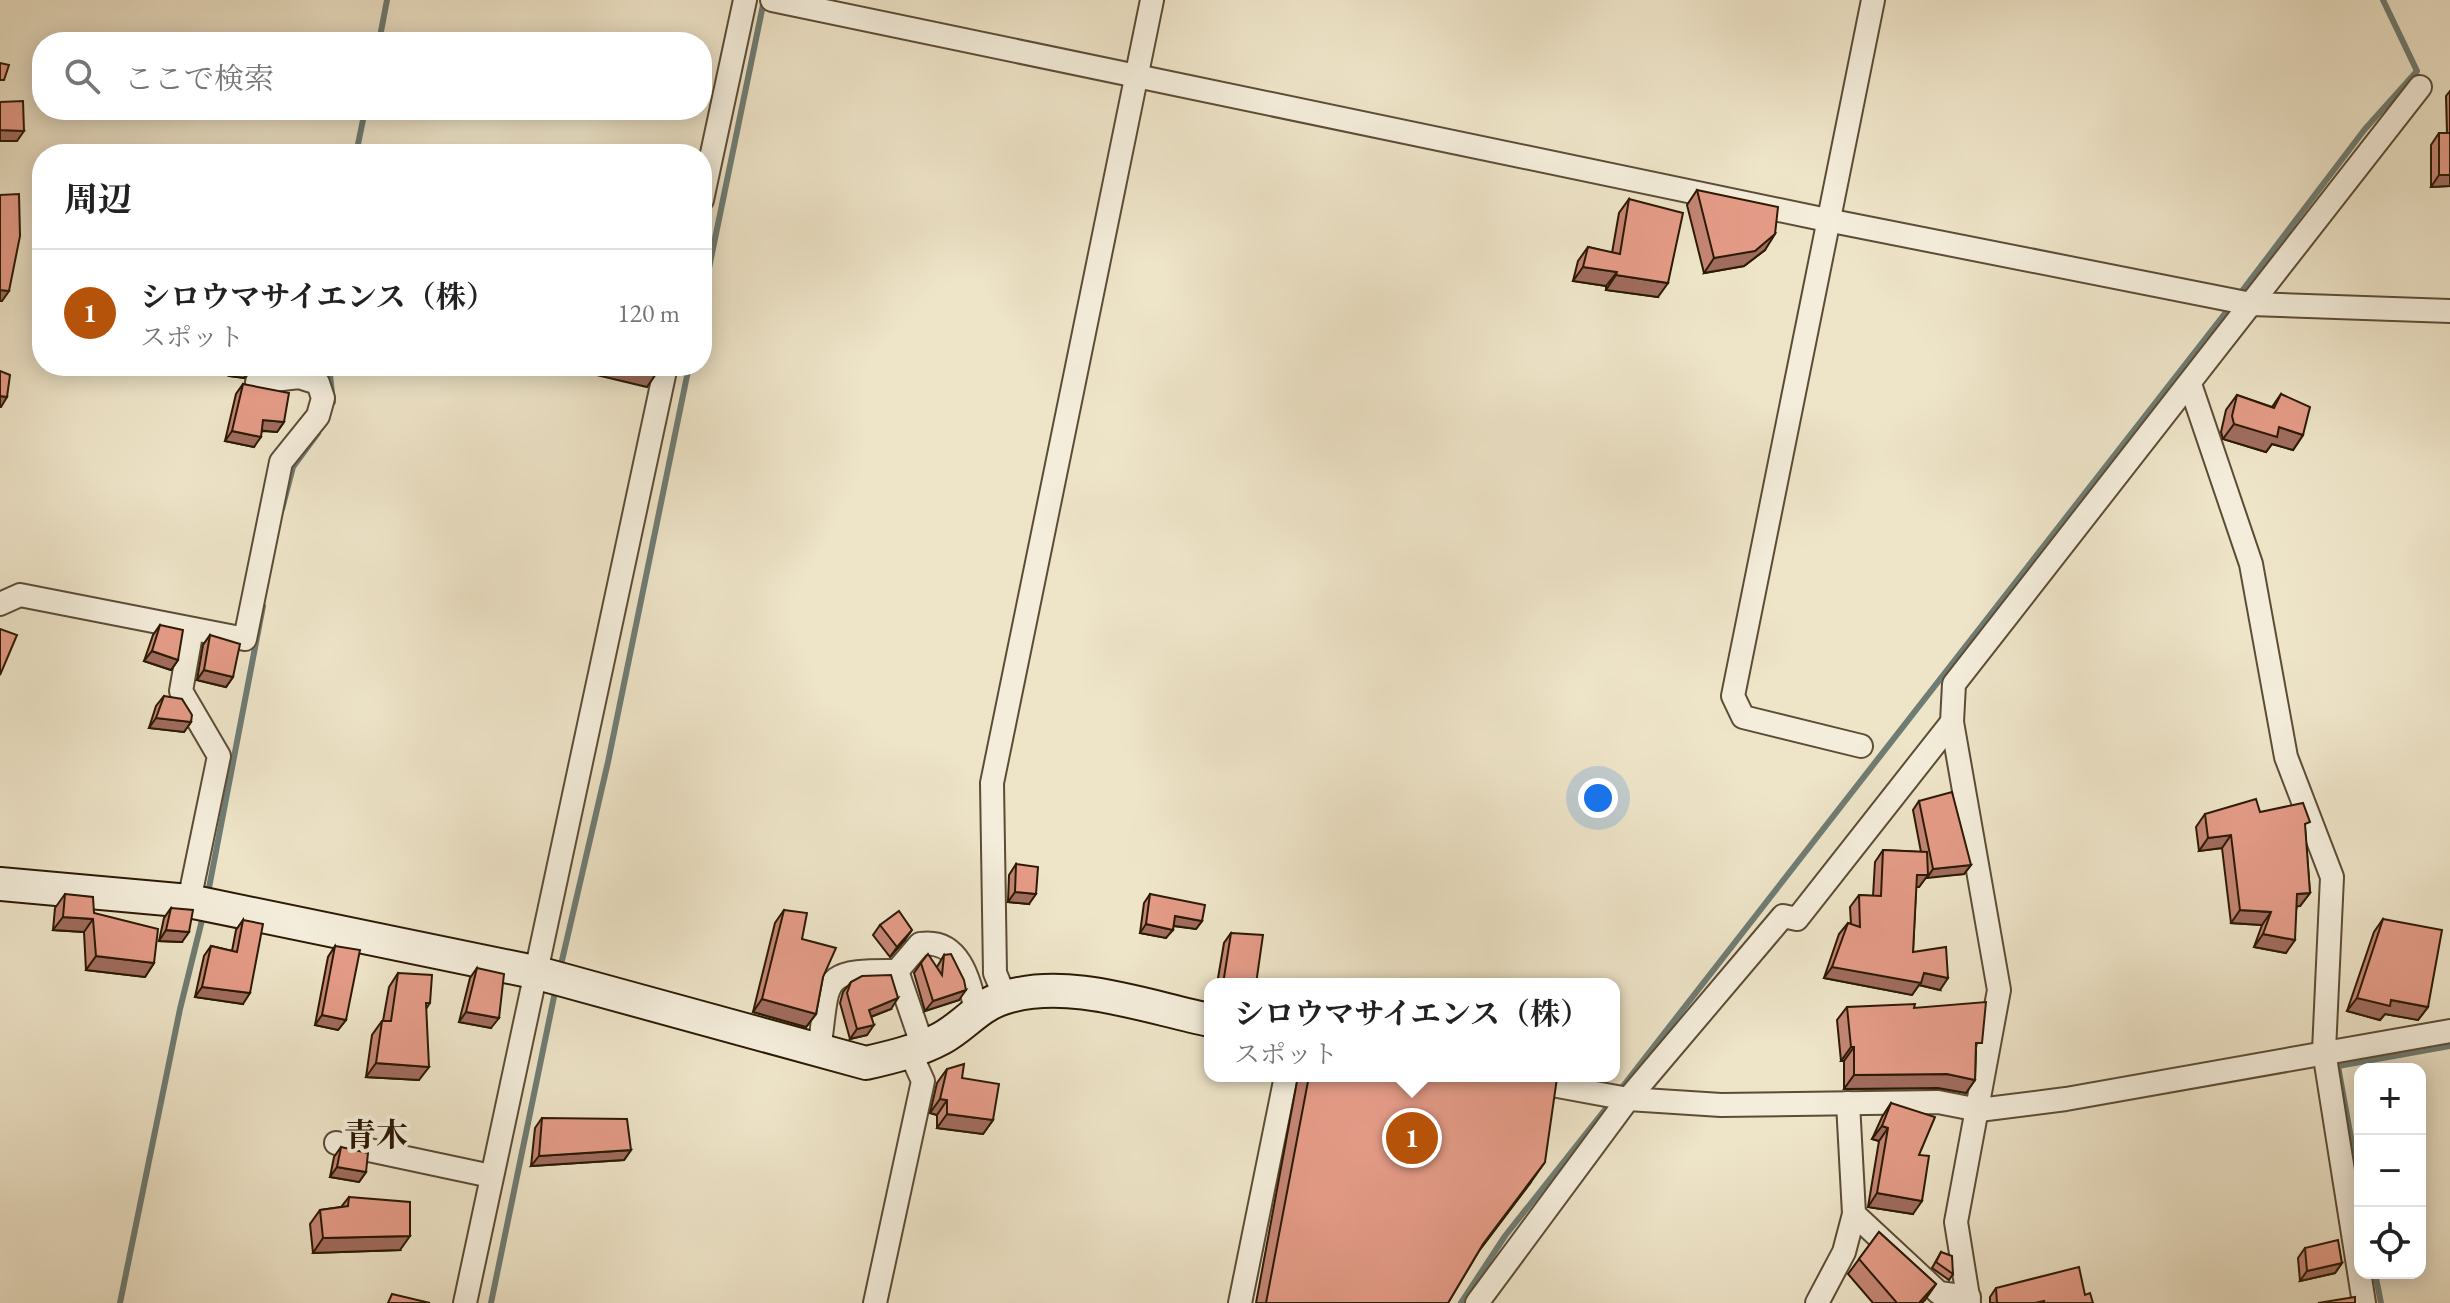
<!DOCTYPE html>
<html lang="ja">
<head>
<meta charset="utf-8">
<style>
	body { margin:0; font-family:"EB Garamond","Noto Serif JP",serif; background:#f6f6f6; color:#222 }
	.controls { position:absolute; right:24px; bottom:24px; display:grid; overflow:hidden; border-radius:16px; box-shadow:0 4px 20px #0003 }
	.controls button { width:72px; height:72px; display:grid; place-items:center; padding:0; border:0; border-bottom:2px solid #e0e0e0; background:#fff; color:#222; font:40px sans-serif }
	.you { position:absolute; left:1598px; top:798px; width:28px; height:28px; margin:-20px; border:6px solid #fff; border-radius:50%; background:#1a73e8; box-shadow:0 0 0 12px #1a73e833 }
	.badge { display:grid; place-items:center; width:52px; height:52px; border-radius:50%; background:#b45309; color:#fff; font-size:26px; font-weight:700 }
	.pin { position:absolute; translate:-50% -50%; border:4px solid #fff; box-shadow:0 2px 8px #0006 }
	.popup { position:absolute; left:1204px; top:978px; width:416px; height:104px; box-sizing:border-box; display:grid; place-content:center; border-radius:16px; background:#fff; filter:drop-shadow(0 2px 6px #0005); font-size:26px; white-space:nowrap; color:#767676 }
	.popup b { font-size:30px; color:#222 }
	.popup::after { content:''; position:absolute; left:50%; top:100%; margin-left:-16px; border:16px solid transparent; border-top-color:#fff }
	.list { margin:0; padding:0; list-style:none }
	h2 { display:flex; justify-content:space-between; align-items:center; height:104px; margin:0; padding:0 32px; font-size:34px }
	h2 small { font-size:26px; font-weight:400; color:#767676 }
	.list li { display:grid; grid-template-columns:52px 1fr auto; gap:24px; align-items:center; box-sizing:border-box; height:128px; padding:0 32px; border-top:2px solid #e0e0e0 }
	.list b { display:block; font-size:30px; white-space:nowrap }
	.list p { margin:0; font-size:26px; white-space:nowrap; color:#767676 }
	.list em { font-size:26px; font-style:normal; color:#767676 }
	.icon { flex:none; width:44px; height:44px; fill:none; stroke:currentColor; stroke-width:2; stroke-linecap:round; stroke-linejoin:round }
	.map { position:relative; flex:none; width:2450px; height:1303px; overflow:hidden }
	.search { position:absolute; background:#fff; box-shadow:0 4px 20px #0003; left:32px; top:32px; width:680px; height:88px; display:flex; align-items:center; gap:20px; box-sizing:border-box; padding:0 28px; border-radius:32px; color:#767676; font-size:30px }
	.panel { position:absolute; background:#fff; box-shadow:0 4px 20px #0003; left:32px; top:144px; width:680px; height:232px; border-radius:32px }
	.map>svg:first-child { display:block }
</style>
</head>
<body>
<div class="map">
<svg width="2450" height="1303" viewBox="0 0 2450 1303">
	<rect width="100%" height="100%" fill="#eee4c8"/>
	<filter id="stains"><feTurbulence type="fractalNoise" baseFrequency=".0025" numOctaves="4"/><feColorMatrix values="0 0 0 0 .2 0 0 0 0 .09 0 0 0 0 .02 0 0 0 .5 -.17"/></filter>
	<radialGradient id="worn" r=".72"><stop offset=".6" stop-color="#630" stop-opacity="0"/><stop offset="1" stop-color="#630" stop-opacity=".3"/></radialGradient>
	<g fill="none" stroke-linecap="round" stroke-linejoin="round">
		<g stroke="#6f7c73" stroke-width="6">
			<polyline points="379,42 387,0"/>
			<polyline points="356,154 365,110"/>
			<polyline points="2239,295 2365,129 2417,71 2383,0"/>
			<polyline points="702,302 764,0"/>
			<polyline points="329,366 333,402"/>
			<polyline points="282,509 293,467 318,433"/>
			<polyline points="208,893 263,606"/>
			<polyline points="560,969 608,762 689,366"/>
			<polyline points="1620,1090 2230,307"/>
			<polyline points="2360,1188 2338,1066 2450,1046"/>
			<polyline points="2375,1273 2381,1303"/>
			<polyline points="120,1303 180,1009 204,912"/>
			<polyline points="491,1303 556,987"/>
			<polyline points="1461,1303 1505,1236 1611,1102"/>
		</g>
		<g stroke="#5c4c36" stroke-width="26">
			<g id="street">
				<polyline points="772,0 1827,220 2251,304 2450,311"/>
				<polyline points="702,200 745,0"/>
				<polyline points="2190,384 2251,564 2286,757 2332,877 2324,1051 2364,1303"/>
				<polyline points="0,604 20,595 245,639 281,462 318,416 323,398 318,383 299,377 257,382"/>
				<polyline points="1952,722 1999,990 1956,1222 1969,1303"/>
				<polyline points="1861,746 1743,717 1733,696 1873,0"/>
				<polyline points="189,901 219,756 181,691 192,629"/>
				<path d="M897 971 920 944C960 938 969 980 976 1010"/>
				<polyline points="1005,997 995,973 992,783 1152,0"/>
				<path d="M819 1050C830 978 817 970 897 971L923 1047"/>
				<polyline points="1503,1076 1628,1099 1721,1105 1938,1102 1979,1110 2066,1099 2450,1031"/>
				<polyline points="1848,1103 1854,1214"/>
				<polyline points="336,1143 491,1176"/>
				<polyline points="465,1303 666,366"/>
				<polyline points="875,1303 923,1081 910,1052"/>
				<polyline points="1240,1303 1286,1076"/>
				<polyline points="1477,1303 1628,1099 1783,916 1797,919 1952,722 1954,684 2420,87"/>
				<polyline points="1817,1303 1844,1252 1854,1214 1939,1293 1969,1297"/>
			</g>
		</g>
		<g stroke="#2c1a05" stroke-width="36">
			<path id="secondary" d="M0 884 189 901 534 972 866 1063C892 1057 918 1051 942 1038 964 1026 978 1006 1003 998 1068 977 1146 1007 1210 1020"/>
		</g>
		<use href="#street" stroke="#f4eddb" stroke-width="22"/>
		<use href="#secondary" stroke="#f4eddb" stroke-width="32"/>
	</g>
	<g fill="#c48574" stroke="#2c1a05" stroke-width="2">
		<polygon points="2450,91 2450,186 2431,187 2431,145 2439,133 2447,133 2446,96"/>
		<polygon points="1697,190 1765,250 1744,266 1704,273 1687,205"/>
		<polygon points="1629,199 1658,297 1606,290 1606,286 1573,281 1578,261 1588,247 1612,253 1619,213"/>
		<polygon points="230,366 253,366 244,378 229,376"/>
		<polygon points="243,384 284,422 277,432 262,431 254,447 225,441 236,394"/>
		<polygon points="2281,394 2303,435 2293,450 2272,444 2266,452 2223,439 2221,432 2226,410 2237,395 2272,407"/>
		<polygon points="160,625 178,660 171,670 144,661 153,635"/>
		<polygon points="210,635 233,677 226,687 197,680 203,645"/>
		<polygon points="164,696 191,722 184,732 149,728 156,706"/>
		<polygon points="1919,801 1971,865 1964,874 1926,877 1919,887 1916,887 1913,952 1940,990 1919,985 1912,995 1824,978 1839,934 1848,923 1851,924 1850,907 1859,895 1873,896 1875,862 1883,850 1921,852 1913,810"/>
		<polygon points="2260,812 2305,828 2310,893 2300,906 2297,906 2286,953 2254,947 2262,925 2231,923 2222,848 2199,851 2196,827 2205,814"/>
		<polygon points="1016,864 1029,904 1008,902 1009,875"/>
		<polygon points="65,894 94,913 154,963 145,977 86,970 84,932 53,930 55,908"/>
		<polygon points="1150,894 1202,921 1196,929 1173,926 1166,938 1140,933 1144,903"/>
		<polygon points="171,908 182,942 159,941 164,918"/>
		<polygon points="784,910 802,939 823,977 816,1014 806,1027 753,1012 775,923"/>
		<polygon points="2383,919 2428,1007 2418,1020 2385,1014 2380,1020 2347,1011 2374,932"/>
		<polygon points="243,920 243,1004 195,997 204,956 211,946 232,951 236,930"/>
		<polygon points="880,925 905,940 890,957 873,935"/>
		<polygon points="1231,933 1256,984 1217,984 1224,943"/>
		<polygon points="335,946 346,1020 338,1030 315,1025 328,957"/>
		<polygon points="944,955 959,1000 925,1011 914,973 921,963 937,967"/>
		<polygon points="477,968 491,1028 459,1022 470,978"/>
		<polygon points="398,973 430,1003 426,1009 419,1080 366,1077 372,1035 382,1021 383,1021 389,987"/>
		<polygon points="851,982 891,1009 871,1017 867,1035 850,1039 840,1003 843,992"/>
		<polygon points="1847,1007 1914,1008 1976,1051 1975,1080 1966,1093 1938,1088 1844,1089 1844,1061 1841,1061 1837,1020"/>
		<polygon points="947,1069 962,1078 993,1120 983,1134 937,1128 937,1115 930,1113 937,1083"/>
		<polygon points="1298,1076 1549,1076 1531,1182 1479,1251 1448,1303 1256,1303"/>
		<polygon points="1891,1103 1919,1155 1913,1214 1868,1207 1879,1141 1872,1139 1882,1117"/>
		<polygon points="542,1118 631,1150 624,1160 531,1166 535,1128"/>
		<polygon points="341,1147 366,1172 359,1182 330,1177 334,1157"/>
		<polygon points="349,1197 400,1250 313,1253 310,1224 320,1210 341,1207"/>
		<polygon points="1879,1232 1936,1284 1922,1303 1873,1303 1848,1274"/>
		<polygon points="2305,1248 2342,1263 2335,1273 2300,1281 2298,1258"/>
		<polygon points="1941,1252 1953,1274 1949,1280 1932,1268"/>
		<polygon points="1996,1288 2085,1295 2093,1303 1990,1303 1990,1297"/>
	</g>
	<g fill="#a06c5e" stroke="#2c1a05" stroke-width="2">
		<polygon points="0,130 24,131 17,141 0,141"/>
		<polygon points="2439,175 2450,175 2450,186 2431,187"/>
		<polygon points="1775,234 1765,250 1744,266 1704,273 1714,258"/>
		<polygon points="1583,267 1617,272 1606,286 1573,281"/>
		<polygon points="1616,275 1668,283 1658,297 1606,290"/>
		<polygon points="0,290 9,291 2,301 0,301"/>
		<polygon points="236,366 240,366 251,368 244,378 229,376"/>
		<polygon points="564,366 650,366 660,368 647,387 563,367"/>
		<polygon points="0,396 7,397 1,407 0,407"/>
		<polygon points="263,420 284,422 277,432 256,430"/>
		<polygon points="2234,424 2279,427 2303,435 2293,450 2272,444 2266,452 2223,439"/>
		<polygon points="232,431 261,437 254,447 225,441"/>
		<polygon points="152,651 178,660 171,670 144,661"/>
		<polygon points="204,670 233,677 226,687 197,680"/>
		<polygon points="156,718 191,722 184,732 149,728"/>
		<polygon points="2231,835 2222,848 2199,851 2208,838"/>
		<polygon points="1971,865 1964,874 1927,878 1933,869"/>
		<polygon points="1917,875 1928,875 1919,887 1908,886"/>
		<polygon points="1015,892 1036,894 1029,904 1008,902"/>
		<polygon points="2310,893 2300,906 2288,907 2297,894"/>
		<polygon points="2240,910 2271,912 2262,925 2231,923"/>
		<polygon points="1175,916 1202,921 1196,929 1168,925"/>
		<polygon points="63,917 93,919 84,932 53,930"/>
		<polygon points="1146,924 1173,930 1166,938 1140,933"/>
		<polygon points="166,930 189,932 182,942 159,941"/>
		<polygon points="912,930 905,940 890,957 897,947"/>
		<polygon points="2263,934 2295,940 2286,953 2254,947"/>
		<polygon points="96,956 154,963 145,977 86,970"/>
		<polygon points="1832,967 1924,973 1948,978 1940,990 1919,985 1912,995 1824,978"/>
		<polygon points="202,987 250,993 243,1004 195,997"/>
		<polygon points="966,990 959,1000 925,1011 933,1001"/>
		<polygon points="898,998 891,1009 862,1020 869,1010"/>
		<polygon points="2357,998 2391,1000 2428,1007 2418,1020 2385,1014 2380,1020 2347,1011"/>
		<polygon points="762,999 816,1014 806,1027 753,1012"/>
		<polygon points="466,1012 499,1018 491,1028 459,1022"/>
		<polygon points="322,1015 346,1020 338,1030 315,1025"/>
		<polygon points="874,1025 867,1035 850,1039 857,1029"/>
		<polygon points="1851,1047 1854,1047 1844,1061 1841,1061"/>
		<polygon points="376,1063 429,1067 419,1080 366,1077"/>
		<polygon points="1947,1074 1975,1080 1966,1093 1938,1088 1844,1089 1854,1075"/>
		<polygon points="940,1099 947,1100 937,1115 930,1113"/>
		<polygon points="947,1114 993,1120 983,1134 937,1128"/>
		<polygon points="1882,1126 1888,1128 1879,1141 1872,1139"/>
		<polygon points="631,1150 624,1160 531,1166 539,1156"/>
		<polygon points="1545,1162 1531,1182 1469,1264 1483,1244"/>
		<polygon points="337,1167 366,1172 359,1182 330,1177"/>
		<polygon points="1877,1193 1922,1201 1913,1214 1868,1207"/>
		<polygon points="410,1236 400,1250 313,1253 323,1238"/>
		<polygon points="2342,1263 2335,1273 2300,1281 2307,1271"/>
		<polygon points="1936,1284 1925,1300 1922,1303 1919,1303"/>
	</g>
	<g fill="#e49b87" stroke="#2c1a05" stroke-width="2">
		<polygon points="0,63 9,65 4,80 0,80"/>
		<polygon points="23,101 24,131 0,130 0,102"/>
		<rect x="2439" y="133" width="11" height="42"/>
		<polygon points="1697,190 1778,207 1775,234 1755,251 1714,258"/>
		<polygon points="19,194 20,236 9,291 0,290 0,195"/>
		<polygon points="1629,199 1683,213 1668,283 1616,275 1617,272 1583,267 1588,247 1620,254"/>
		<polygon points="0,371 10,375 7,397 0,396"/>
		<polygon points="243,384 289,393 284,422 263,420 261,437 232,431"/>
		<polygon points="2281,394 2310,407 2303,435 2279,427 2277,437 2234,424 2232,416 2237,395 2274,408"/>
		<polygon points="160,625 183,630 178,660 152,651"/>
		<polygon points="0,629 17,635 0,675"/>
		<polygon points="210,635 240,644 233,677 204,670"/>
		<polygon points="164,696 182,699 192,715 191,722 156,718"/>
		<polygon points="1952,792 1971,865 1933,869 1919,801"/>
		<polygon points="2256,799 2260,812 2303,803 2310,822 2305,824 2310,893 2297,894 2295,940 2263,934 2271,912 2240,910 2231,835 2208,838 2205,814"/>
		<polygon points="1883,850 1927,852 1928,875 1917,875 1913,952 1946,947 1948,978 1924,973 1921,983 1832,967 1848,923 1860,927 1859,895 1881,896"/>
		<polygon points="1016,864 1038,867 1036,894 1015,892"/>
		<polygon points="65,894 93,897 94,913 158,929 154,963 96,956 93,919 63,917"/>
		<polygon points="1150,894 1205,905 1202,921 1175,916 1173,930 1146,924"/>
		<polygon points="171,908 193,910 189,932 166,930"/>
		<polygon points="784,910 807,913 802,939 836,948 823,977 816,1014 762,999"/>
		<polygon points="899,911 912,930 897,947 880,925"/>
		<polygon points="2383,919 2442,930 2428,1007 2391,1000 2390,1006 2357,998"/>
		<polygon points="243,920 263,924 250,993 202,987 211,946 237,952"/>
		<polygon points="1231,933 1263,935 1256,984 1223,984"/>
		<polygon points="335,946 360,950 346,1020 322,1015"/>
		<polygon points="928,954 942,975 944,955 951,954 964,980 966,990 933,1001 921,963"/>
		<polygon points="477,968 504,974 499,1018 466,1012"/>
		<polygon points="398,973 432,975 430,1003 426,1003 429,1067 376,1063 382,1021 391,1021"/>
		<polygon points="891,975 898,998 869,1010 874,1025 857,1029 847,993 851,982 862,976"/>
		<polygon points="1986,1002 1982,1043 1976,1043 1975,1080 1947,1074 1854,1075 1854,1047 1851,1047 1847,1007 1915,1004 1914,1008"/>
		<polygon points="964,1064 962,1078 999,1084 993,1120 947,1114 947,1100 940,1099 947,1069"/>
		<polygon points="1309,1076 1549,1076 1557,1078 1545,1162 1483,1244 1448,1303 1266,1303"/>
		<polygon points="1891,1103 1935,1117 1919,1155 1929,1156 1922,1201 1877,1193 1888,1128 1882,1126"/>
		<polygon points="542,1118 627,1119 631,1150 539,1156"/>
		<polygon points="341,1147 368,1153 366,1172 337,1167"/>
		<polygon points="349,1197 410,1202 410,1236 323,1238 320,1210 348,1206"/>
		<polygon points="1879,1232 1936,1284 1919,1303 1897,1303 1859,1259"/>
		<polygon points="2338,1240 2342,1263 2307,1271 2305,1248"/>
		<polygon points="1941,1252 1952,1256 1953,1274 1936,1262"/>
		<polygon points="2079,1267 2085,1295 2090,1293 2093,1303 2045,1303 2044,1301 2035,1303 1997,1303 1996,1288"/>
		<polygon points="392,1294 430,1303 388,1303"/>
		<polygon points="2355,1297 2355,1303 2318,1303"/>
	</g>
	<g text-anchor="middle" stroke-width="8" stroke-linejoin="round" paint-order="stroke">
		<g font-size="32" font-weight="bold" fill="#2c1a05" stroke="#f4eddb">
			<text x="376" y="1146">青木</text>
		</g>
	</g>
	<rect width="100%" height="100%" filter="url(#stains)"/>
	<rect width="100%" height="100%" fill="url(#worn)"/>
</svg>
<div class="controls">
<button>+</button>
<button>−</button>
<button><svg class="icon" aria-label="locate" viewBox="0 0 24 24"><circle cx="12" cy="12" r="6"/><path d="M12 2v4M12 18v4M2 12h4M18 12h4"/></svg></button>
</div>
<div class="you"></div>
<div class="pin badge" style="left:1412px;top:1138px">1</div>
<div class="popup"><b>シロウマサイエンス（株）</b>スポット</div>
<div class="search"><svg class="icon" aria-label="search" viewBox="0 0 24 24"><circle cx="10" cy="10" r="6"/><path d="M15 15l6 6"/></svg>ここで検索</div>
<section class="panel">
<h2>周辺<small></small></h2>
<ul class="list">
<li><span class="badge">1</span><div><b>シロウマサイエンス（株）</b><p>スポット</p></div><em>120 m</em></li>
</ul>
</section>
</div>
</body>
</html>
